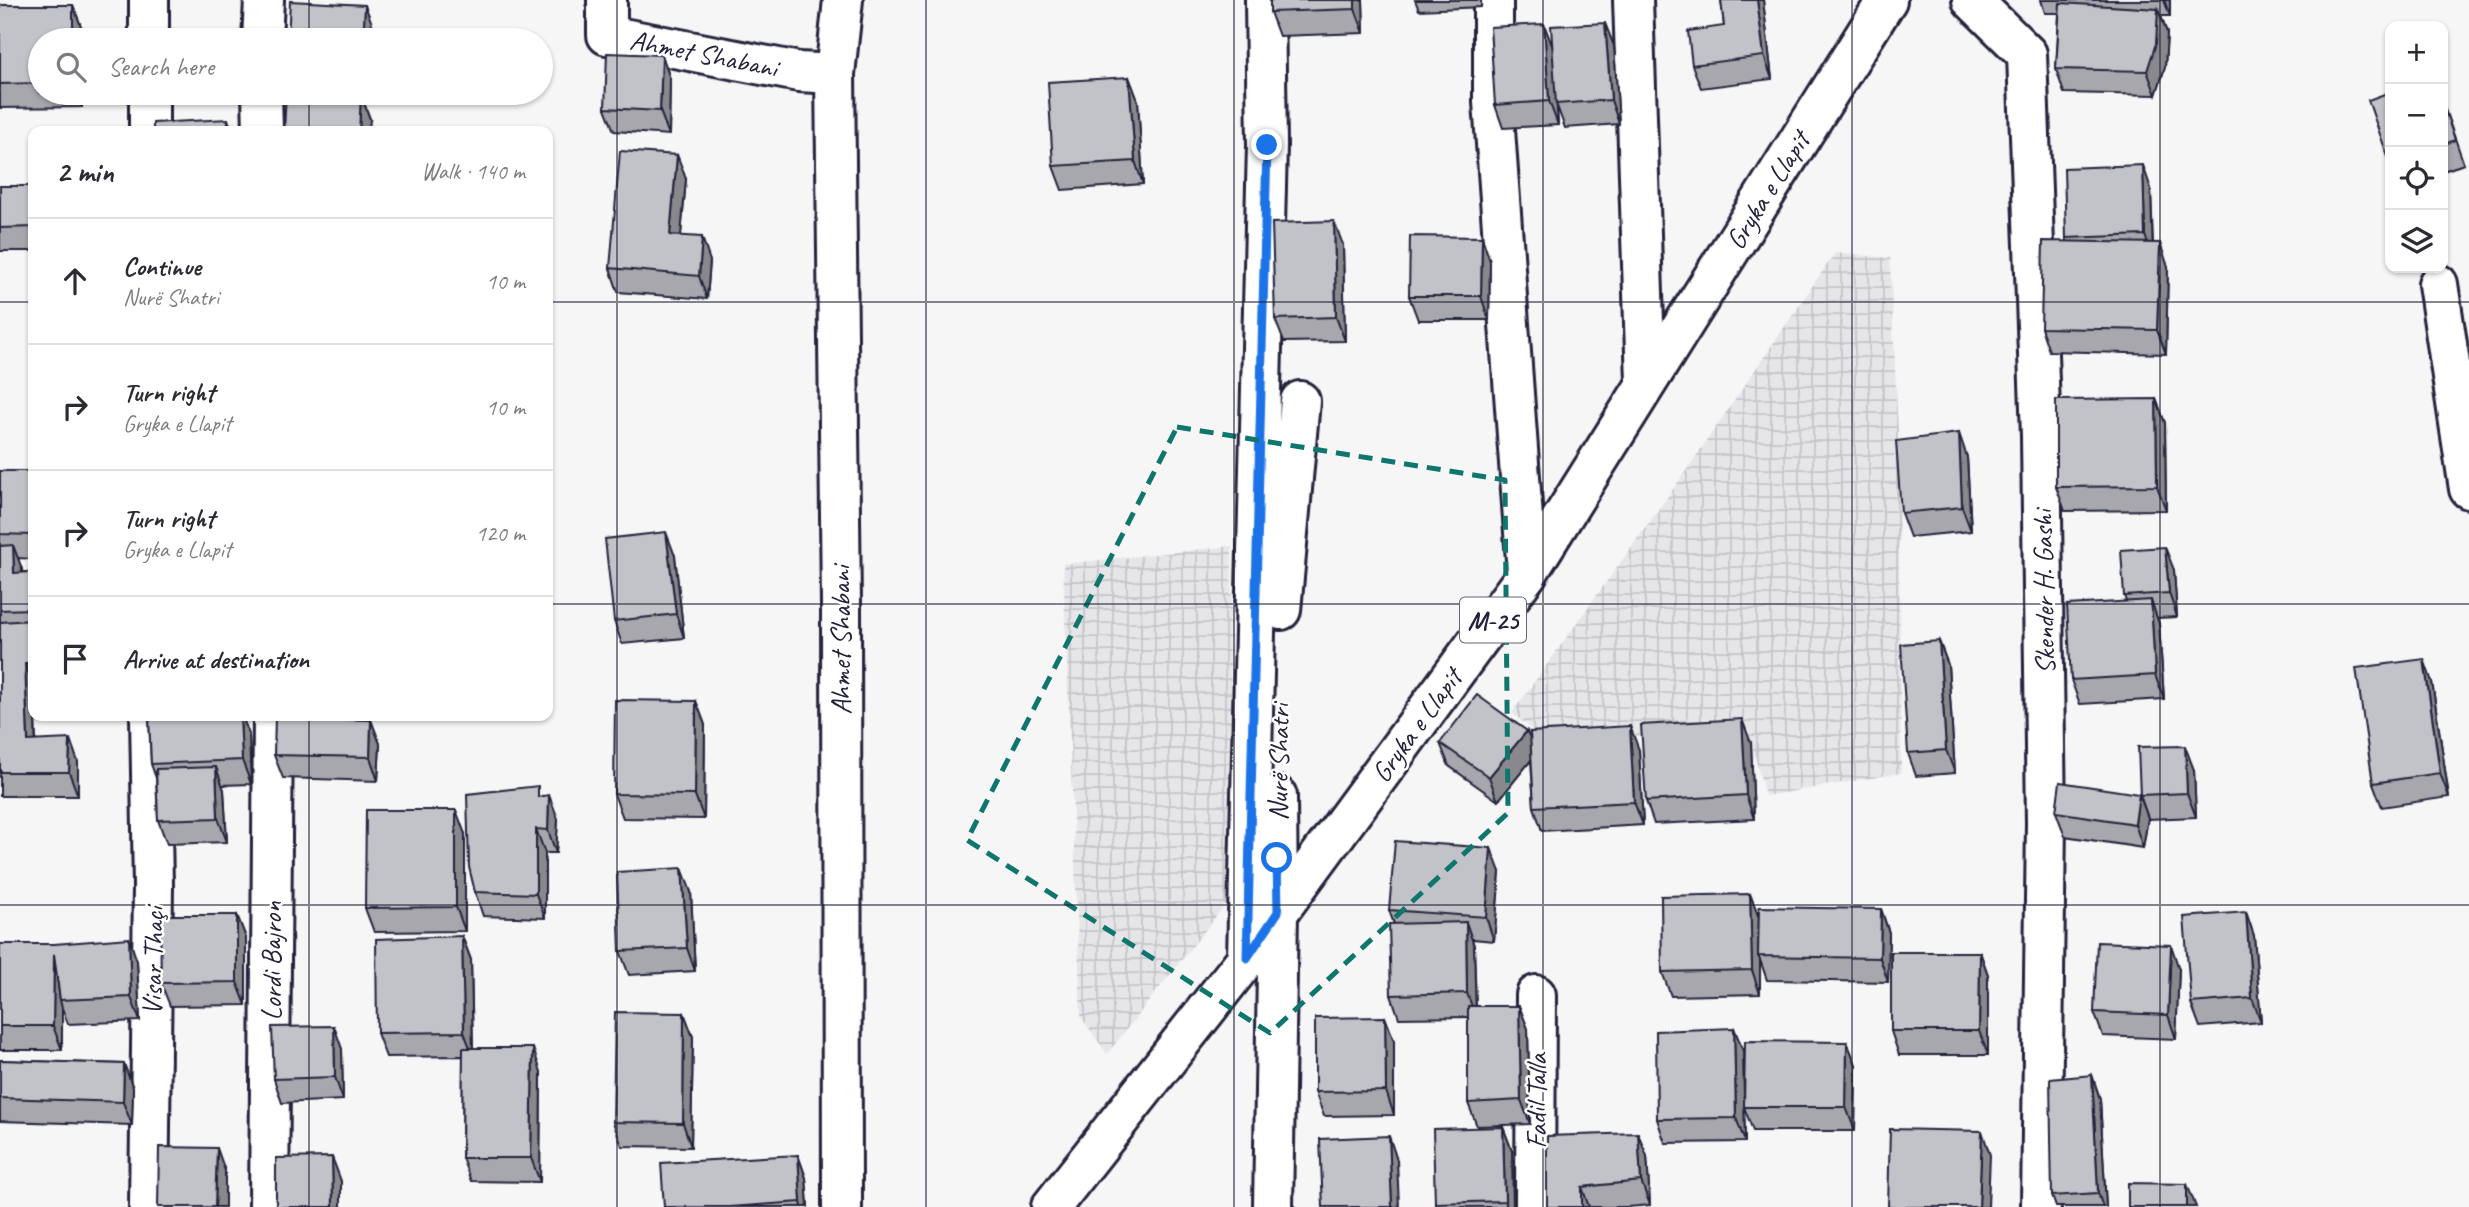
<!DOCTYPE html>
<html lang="en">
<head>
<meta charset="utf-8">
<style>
	body { margin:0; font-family:Caveat,sans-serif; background:#f2f2f3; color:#2b2b33 }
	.controls { position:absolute; right:21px; top:21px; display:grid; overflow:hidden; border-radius:14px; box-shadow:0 2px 5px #0004 }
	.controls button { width:63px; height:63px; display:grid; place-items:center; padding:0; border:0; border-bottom:2px solid #e1e1e2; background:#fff; color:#2b2b33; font:35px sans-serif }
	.stop { position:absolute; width:21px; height:21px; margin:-16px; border:5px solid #1a73e8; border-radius:50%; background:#fff }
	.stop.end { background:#1a73e8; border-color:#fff; box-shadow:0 2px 7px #0008 }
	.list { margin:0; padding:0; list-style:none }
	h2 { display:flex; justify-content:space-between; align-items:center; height:91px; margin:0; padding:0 28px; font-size:30px }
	h2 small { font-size:23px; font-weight:400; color:#7c7c81 }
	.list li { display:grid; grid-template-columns:46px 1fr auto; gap:21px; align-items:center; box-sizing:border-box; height:126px; padding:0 28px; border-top:2px solid #e1e1e2 }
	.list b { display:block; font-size:26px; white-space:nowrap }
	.list p { margin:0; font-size:23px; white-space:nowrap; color:#7c7c81 }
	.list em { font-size:23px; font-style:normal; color:#7c7c81 }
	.icon { flex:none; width:38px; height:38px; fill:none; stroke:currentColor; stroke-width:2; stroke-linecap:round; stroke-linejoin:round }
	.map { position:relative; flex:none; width:2469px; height:1207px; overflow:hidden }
	.search { position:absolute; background:#fff; box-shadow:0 2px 5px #0004; left:28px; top:28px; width:525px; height:77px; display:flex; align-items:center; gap:18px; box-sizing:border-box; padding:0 24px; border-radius:38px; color:#7c7c81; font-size:26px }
	.panel { position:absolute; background:#fff; box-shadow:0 2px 5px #0004; left:28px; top:126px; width:525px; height:595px; border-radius:14px }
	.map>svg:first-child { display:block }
</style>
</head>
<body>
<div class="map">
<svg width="2469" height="1207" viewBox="0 0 2469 1207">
	<defs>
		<pattern id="industrial-grid" width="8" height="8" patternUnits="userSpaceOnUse" patternTransform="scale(1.75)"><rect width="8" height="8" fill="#e6e6e9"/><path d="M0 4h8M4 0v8" fill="none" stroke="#c5c5c9"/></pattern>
	</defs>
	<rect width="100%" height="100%" fill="#f6f6f7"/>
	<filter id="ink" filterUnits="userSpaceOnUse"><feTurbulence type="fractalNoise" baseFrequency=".0143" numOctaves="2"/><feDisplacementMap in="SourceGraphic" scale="14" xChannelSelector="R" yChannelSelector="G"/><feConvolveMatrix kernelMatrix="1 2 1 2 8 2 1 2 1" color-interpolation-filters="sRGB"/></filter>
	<g filter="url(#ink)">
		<g fill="url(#industrial-grid)">
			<polygon points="1835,253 1890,258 1898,432 1901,773 1765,796 1748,729 1546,741 1512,713 1679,481"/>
			<polygon points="1232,546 1230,899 1107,1054 1081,1017 1063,564"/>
		</g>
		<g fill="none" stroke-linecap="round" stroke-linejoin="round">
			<g stroke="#22223b" stroke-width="44">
				<g id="street">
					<polyline points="607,0 607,35 799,72 835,74"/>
					<polyline points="1493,0 1493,102 1527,574"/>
					<polyline points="1633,0 1646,381"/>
					<polyline points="1972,0 2027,54 2041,436 2046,823 2041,1207"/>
					<polyline points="149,40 149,0"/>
					<polyline points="262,40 264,0"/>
					<polyline points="262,93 263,131"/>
					<polyline points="149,131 149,93"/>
					<polyline points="2438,284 2469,489"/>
					<polyline points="1281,610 1300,401"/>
					<polyline points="1247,958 1267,145 1265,0"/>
					<polyline points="149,1207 153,886 150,716"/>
					<polyline points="269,1207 273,716"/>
					<polyline points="842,1207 841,604 835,74 843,0"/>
					<polyline points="1273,1207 1278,913 1277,796"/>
					<polyline points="1535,1207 1536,995"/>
				</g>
			</g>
			<g stroke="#22223b" stroke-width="44">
				<polyline id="primary" points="1051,1207 1247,958 1278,913 1527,574 1887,0"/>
			</g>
			<use href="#street" stroke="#fff" stroke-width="38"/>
			<use href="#primary" stroke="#fff" stroke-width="38"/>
		</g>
		<g fill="#a7a7ad" stroke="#22223b" stroke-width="2">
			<polygon points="1270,0 1363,0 1364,33 1279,36 1270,12"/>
			<polygon points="1415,0 1481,0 1481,7 1419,10"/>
			<polygon points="1721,0 1763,0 1772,79 1701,88 1692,65 1724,26"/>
			<polygon points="2041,0 2170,0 2170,16 2161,16 2167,33 2165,67 2156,95 2064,93 2056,69 2059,13 2045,13"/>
			<polygon points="0,5 73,5 82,29 82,40 40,40 40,93 82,93 82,107 0,108"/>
			<polygon points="1552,45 1614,46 1619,124 1565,128 1557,106 1558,125 1503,128 1495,105"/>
			<polygon points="662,55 670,79 669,135 614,131 605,108"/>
			<polygon points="1129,77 1138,101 1143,184 1062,190 1053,166"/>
			<polygon points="286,93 370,93 370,96 361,95 370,119"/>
			<polygon points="2443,104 2464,164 2443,171"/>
			<polygon points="677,155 686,179 681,235 710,261 707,299 618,292 610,268"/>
			<polygon points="0,186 32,186 33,189 33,251 0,251"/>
			<polygon points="2151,189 2153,243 2168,267 2166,354 2049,351 2041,328 2067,241 2066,238"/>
			<polygon points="1343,245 1345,341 1284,342 1275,319"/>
			<polygon points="1490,261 1489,320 1418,320 1409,296"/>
			<polygon points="2156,399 2165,423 2166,510 2065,511 2056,487"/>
			<polygon points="1967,457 1971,531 1910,537 1901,513"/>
			<polygon points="0,471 33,471 33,559 18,558 22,572 33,572 33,716 35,716 36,740 78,762 78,796 0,796"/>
			<polygon points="675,556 684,638 622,644 614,621"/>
			<polygon points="2174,570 2177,617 2157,618 2159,624 2164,699 2080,704 2071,680 2126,601 2124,596"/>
			<polygon points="1939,641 1948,665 1955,773 1916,776 1908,753"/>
			<polygon points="2432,682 2449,797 2382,807 2373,783"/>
			<polygon points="696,701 705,725 704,819 623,818 614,794"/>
			<polygon points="149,716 242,716 249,735 251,784 222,785 224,790 227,842 167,844 158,820 156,778 151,764"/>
			<polygon points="371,720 380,744 378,781 283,778 274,755"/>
			<polygon points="1530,738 1639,750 1643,825 1542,831 1534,807 1531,760 1498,801 1449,766 1440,743"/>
			<polygon points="1751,743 1754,819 1654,824 1646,801"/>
			<polygon points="2194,770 2196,817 2148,819 2140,795"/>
			<polygon points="2139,794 2148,818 2143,848 2065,836 2056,812"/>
			<polygon points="542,796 558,819 556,853 545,853 545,918 483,916 475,892"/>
			<polygon points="465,834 465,931 374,932 365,908"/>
			<polygon points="1500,872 1494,941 1472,939 1474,946 1476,1006 1519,1006 1528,1029 1530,1124 1477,1126 1468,1103 1468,1017 1399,1018 1391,995 1394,924 1389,910"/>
			<polygon points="691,892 695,971 629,975 620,951"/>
			<polygon points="1750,894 1759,917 1881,909 1889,933 1888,982 1767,980 1760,960 1760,994 1671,996 1662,972"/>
			<polygon points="2246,912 2254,936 2261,1022 2200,1027 2191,1003"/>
			<polygon points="237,915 246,938 246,1005 170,1006 161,983"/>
			<polygon points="462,936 471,960 473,1048 541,1072 540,1182 471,1181 462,1158 463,1056 386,1057 377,1033"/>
			<polygon points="0,944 137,961 140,1021 68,1024 62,1008 62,1050 0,1050"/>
			<polygon points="1980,952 1988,975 1988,1055 1899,1055 1891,1031"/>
			<polygon points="2179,969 2176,1039 2103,1036 2094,1012"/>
			<polygon points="684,1013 693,1037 691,1147 622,1146 613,1122"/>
			<polygon points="1385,1017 1394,1041 1394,1115 1324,1116 1315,1092"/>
			<polygon points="1734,1028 1743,1051 1745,1142 1665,1143 1657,1119"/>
			<polygon points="1847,1042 1856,1065 1855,1131 1753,1131 1744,1107"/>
			<polygon points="342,1049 343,1100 282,1103 274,1079"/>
			<polygon points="0,1060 124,1064 133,1088 132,1125 0,1121"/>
			<polygon points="2092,1075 2100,1099 2106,1207 2056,1207 2052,1196"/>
			<polygon points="1503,1127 1512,1151 1513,1207 1436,1207 1435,1203"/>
			<polygon points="1547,1136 1647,1156 1650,1205 1628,1207 1547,1207"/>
			<polygon points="798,1155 806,1178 808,1207 664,1207"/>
		</g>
		<g fill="#88888d" stroke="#22223b" stroke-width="2">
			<polygon points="1355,0 1363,0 1364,33 1355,9"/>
			<polygon points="1757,0 1763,0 1772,79 1764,56"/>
			<polygon points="2164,0 2170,0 2170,16"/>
			<polygon points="73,5 82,29 82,40 73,40"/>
			<polygon points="365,5 374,29 373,40 363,40"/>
			<polygon points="2158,9 2167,33 2165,67 2156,95 2147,71"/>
			<polygon points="1605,23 1614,46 1619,124 1611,100"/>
			<polygon points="1544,24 1553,48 1558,125 1549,101"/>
			<polygon points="662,55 670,79 669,135 660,111"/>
			<polygon points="1129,77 1138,101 1143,184 1135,161"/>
			<polygon points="76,93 82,93 82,107"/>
			<polygon points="361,95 370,119 369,131 359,131"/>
			<polygon points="228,119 232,131 228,131"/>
			<polygon points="677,155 686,179 679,258 670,235"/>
			<polygon points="2143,165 2151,189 2153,259 2145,235"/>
			<polygon points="1334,221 1343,245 1345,341 1336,317"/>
			<polygon points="702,237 710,261 707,299 699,276"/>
			<polygon points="1482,237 1490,261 1489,320 1481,296"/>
			<polygon points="2160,243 2168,267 2166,354 2157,330"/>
			<polygon points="2156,399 2165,423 2166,510 2157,486"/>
			<polygon points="1959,433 1967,457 1971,531 1962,507"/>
			<polygon points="666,532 675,556 684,638 676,614"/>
			<polygon points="13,545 22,569 23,597 14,573"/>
			<polygon points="2165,547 2174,570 2177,617 2169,593"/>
			<polygon points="2151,600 2159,624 2164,699 2155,675"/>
			<polygon points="1939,641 1948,665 1955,773 1946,750"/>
			<polygon points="2424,659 2432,682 2449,797 2440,773"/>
			<polygon points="25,663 33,686 33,716 35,716 36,764 28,741"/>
			<polygon points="696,701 705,725 704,819 695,795"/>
			<polygon points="240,716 242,716 249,735 251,784 242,760"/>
			<polygon points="1742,719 1751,743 1754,819 1746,795"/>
			<polygon points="371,720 380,744 378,781 370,757"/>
			<polygon points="1630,726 1639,750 1643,825 1634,802"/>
			<polygon points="1527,731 1536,754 1498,801 1489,777"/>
			<polygon points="70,739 78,762 78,796 69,772"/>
			<polygon points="2185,746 2194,770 2196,817 2187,793"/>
			<polygon points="216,767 224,790 227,842 218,818"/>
			<polygon points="2139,794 2148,818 2143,848 2135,824"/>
			<polygon points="549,795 558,819 556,853 548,830"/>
			<polygon points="456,810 465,834 465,931 456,907"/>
			<polygon points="536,829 545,853 545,918 536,894"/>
			<polygon points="1491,848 1500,872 1494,941 1486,917"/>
			<polygon points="682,868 691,892 695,971 687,948"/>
			<polygon points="1750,894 1759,918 1758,956 1760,960 1760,994 1752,970"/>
			<polygon points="1881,909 1889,933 1888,982 1880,958"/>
			<polygon points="2246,912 2254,936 2261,1022 2252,998"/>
			<polygon points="237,915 246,938 246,1005 237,982"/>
			<polygon points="1466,922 1474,946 1476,1017 1467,993"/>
			<polygon points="462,936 471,960 473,1056 464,1032"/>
			<polygon points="129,938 137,961 140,1021 131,997"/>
			<polygon points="2171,945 2179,969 2176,1039 2168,1015"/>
			<polygon points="1980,952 1988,975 1988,1055 1979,1031"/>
			<polygon points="54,954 60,1000 62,1008 62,1050 53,1026"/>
			<polygon points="1519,1006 1528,1029 1530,1124 1521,1100"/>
			<polygon points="684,1013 693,1037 691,1147 683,1123"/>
			<polygon points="1385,1017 1394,1041 1394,1115 1386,1091"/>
			<polygon points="334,1026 342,1049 343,1100 335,1077"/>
			<polygon points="1734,1028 1743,1051 1745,1142 1736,1118"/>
			<polygon points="1847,1042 1856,1065 1855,1131 1846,1107"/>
			<polygon points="533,1048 541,1072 540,1182 531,1158"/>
			<polygon points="124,1064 133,1088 132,1125 123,1102"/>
			<polygon points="2092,1075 2100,1099 2106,1207 2103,1207 2098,1193"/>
			<polygon points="1503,1127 1512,1151 1513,1207 1507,1207 1505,1201"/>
			<polygon points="1982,1131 1990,1155 1988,1207 1979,1207"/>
			<polygon points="1638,1133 1647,1156 1650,1205 1641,1181"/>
			<polygon points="1389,1136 1397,1160 1399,1207 1392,1207"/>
			<polygon points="217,1148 225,1171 225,1207 215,1207"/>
			<polygon points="798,1155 806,1178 808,1207 802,1207 801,1202"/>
			<polygon points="332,1157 341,1181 341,1207 333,1207"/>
			<polygon points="2187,1184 2196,1207 2187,1207"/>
			<polygon points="1582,1187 1589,1207 1582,1207"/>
		</g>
		<g fill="#c2c2c9" stroke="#22223b" stroke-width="2">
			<polygon points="1270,0 1355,0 1355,9 1270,12"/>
			<polygon points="1721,0 1757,0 1764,56 1692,65 1688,31 1724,26"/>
			<polygon points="290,1 365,5 363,40 288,40"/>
			<polygon points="2060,3 2158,9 2156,43 2147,71 2056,69"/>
			<polygon points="0,5 73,5 73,40 40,40 40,83 0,84"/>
			<polygon points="1605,23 1611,100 1556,104 1551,26"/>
			<polygon points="1544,24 1549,101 1495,105 1490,27"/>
			<polygon points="607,53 662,55 660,111 605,108"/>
			<polygon points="1129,77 1135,161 1053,166 1048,82"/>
			<polygon points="2390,92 2390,163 2368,100"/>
			<polygon points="286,93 361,95 359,131 284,131"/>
			<polygon points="2443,105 2455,140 2443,145"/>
			<polygon points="228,119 228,131 153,131 153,123"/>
			<polygon points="620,151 677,155 670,235 702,237 699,276 610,268"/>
			<polygon points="2143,165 2145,235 2066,238 2064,168"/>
			<polygon points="0,186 32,186 33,227 0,228"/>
			<polygon points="1334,221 1336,317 1275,319 1272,223"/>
			<polygon points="1410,236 1482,237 1481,296 1409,296"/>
			<polygon points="2043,241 2160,243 2157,330 2041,328"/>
			<polygon points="2156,399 2157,486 2056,487 2056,400"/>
			<polygon points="1959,433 1962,507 1901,513 1896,441"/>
			<polygon points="0,471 33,471 33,535 0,534"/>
			<polygon points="666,532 676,614 614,621 605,539"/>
			<polygon points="13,545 14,573 33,572 33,609 0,610 0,546"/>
			<polygon points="2165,547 2169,593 2124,596 2121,550"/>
			<polygon points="2151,600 2155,675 2071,680 2067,605"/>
			<polygon points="33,620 33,663 25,663 28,741 70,739 69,772 0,772 0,622"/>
			<polygon points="1939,641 1946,750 1908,753 1901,644"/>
			<polygon points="2424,659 2440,773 2373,783 2356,668"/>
			<polygon points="1477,695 1527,731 1489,777 1440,743"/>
			<polygon points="615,700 696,701 695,795 614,794"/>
			<polygon points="149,716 240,716 242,760 151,764"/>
			<polygon points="275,717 371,720 370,757 274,755"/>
			<polygon points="1742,719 1746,795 1646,801 1641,725"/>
			<polygon points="1630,726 1634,802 1534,807 1530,732"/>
			<polygon points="2185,746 2187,793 2140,795 2138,747"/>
			<polygon points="216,767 218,818 158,820 156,769"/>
			<polygon points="2060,782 2139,794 2135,824 2056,812"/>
			<polygon points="538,786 538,797 549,795 548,830 536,829 536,894 475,892 469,867 467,794"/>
			<polygon points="366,810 456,810 456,907 365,908"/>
			<polygon points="1395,841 1491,848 1486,917 1389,910"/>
			<polygon points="682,868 687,948 620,951 617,872"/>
			<polygon points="1750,894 1752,970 1662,972 1661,896"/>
			<polygon points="1759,907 1881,909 1880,958 1758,956"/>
			<polygon points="2246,912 2252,998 2191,1003 2184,917"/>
			<polygon points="160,915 237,915 237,982 161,983"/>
			<polygon points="1466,922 1467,993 1391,995 1389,924"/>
			<polygon points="462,936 464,1032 377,1033 376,939"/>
			<polygon points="129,938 131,997 60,1000 54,954 53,1026 0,1026 0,944 54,944"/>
			<polygon points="2097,942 2171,945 2168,1015 2094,1012"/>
			<polygon points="1891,952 1980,952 1979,1031 1891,1031"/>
			<polygon points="1468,1006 1519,1006 1521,1100 1468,1103"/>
			<polygon points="615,1012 684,1013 683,1123 613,1122"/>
			<polygon points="1385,1017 1386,1091 1315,1092 1315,1018"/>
			<polygon points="334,1026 335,1077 274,1079 272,1027"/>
			<polygon points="1734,1028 1736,1118 1657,1119 1656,1031"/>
			<polygon points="1745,1041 1847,1042 1846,1107 1744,1107"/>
			<polygon points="463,1048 533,1048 531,1158 462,1158"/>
			<polygon points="0,1060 124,1064 123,1102 0,1098"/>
			<polygon points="2092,1075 2098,1193 2052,1196 2050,1079"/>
			<polygon points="1503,1127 1505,1201 1435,1203 1433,1129"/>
			<polygon points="1890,1129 1982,1131 1979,1207 1888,1207"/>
			<polygon points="1638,1133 1641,1181 1582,1187 1582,1207 1547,1207 1547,1136"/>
			<polygon points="1389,1136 1392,1207 1323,1207 1320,1139"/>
			<polygon points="159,1147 217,1148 215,1207 158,1207"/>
			<polygon points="798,1155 801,1202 729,1207 664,1207 661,1163"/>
			<polygon points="332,1157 333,1207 276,1207 276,1158"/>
			<polygon points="2128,1183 2187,1184 2187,1207 2128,1207"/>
		</g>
	</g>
	<g fill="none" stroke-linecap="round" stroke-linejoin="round" filter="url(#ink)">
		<polyline stroke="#1a73e8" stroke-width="9" points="1267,145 1247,958 1278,912 1277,858"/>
	</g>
	<path fill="none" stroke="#0f766e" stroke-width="5" stroke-dasharray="14 9" stroke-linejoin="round" d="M1177 427 1505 480 1508 813 1270 1033 967 840Z"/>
	<path fill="none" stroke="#22223b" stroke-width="2" stroke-opacity="0.55" d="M309 0V40M617 0V1207M926 0V1207M1234 0V1207M1543 0V1207M1852 0V1207M2160 0V1207M309 93V131M0 302H33M548 302H2469M0 604H33M548 604H2469M309 716V1207M0 905H2469"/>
	<g text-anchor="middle" stroke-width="5" stroke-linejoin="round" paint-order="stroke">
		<rect fill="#fff" stroke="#646476" stroke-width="2" x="1460" y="597.5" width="66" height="45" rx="5"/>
		<g font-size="26" font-weight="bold" fill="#22223b">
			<text x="1493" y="629">M-25</text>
		</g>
		<g font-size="28" fill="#22223b" stroke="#fff">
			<text transform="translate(704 53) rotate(11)" y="10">Ahmet Shabani</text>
			<text transform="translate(1767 190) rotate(-58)" y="10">Gryka e Llapit</text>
			<text transform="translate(2043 592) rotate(-91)" y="10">Skender H. Gashi</text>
			<text transform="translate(840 640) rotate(-90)" y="10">Ahmet Shabani</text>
			<text transform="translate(1416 725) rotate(-54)" y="10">Gryka e Llapit</text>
			<text transform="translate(1278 762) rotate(-89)" y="10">Nurë Shatri</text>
			<text transform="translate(152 961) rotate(-89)" y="10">Visar Thaçi</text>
			<text transform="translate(271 961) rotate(-90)" y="10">Lordi Bajron</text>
			<text transform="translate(1536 1101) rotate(-90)" y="10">Fadil Talla</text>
		</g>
	</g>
</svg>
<div class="controls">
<button>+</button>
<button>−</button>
<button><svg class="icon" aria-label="locate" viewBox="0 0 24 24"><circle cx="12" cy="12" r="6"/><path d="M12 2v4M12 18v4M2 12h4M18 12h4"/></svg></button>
<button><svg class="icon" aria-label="layers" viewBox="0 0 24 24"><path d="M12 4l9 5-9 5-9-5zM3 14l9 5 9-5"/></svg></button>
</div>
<div class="stop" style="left:1277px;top:858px"></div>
<div class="stop end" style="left:1267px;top:145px"></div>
<div class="search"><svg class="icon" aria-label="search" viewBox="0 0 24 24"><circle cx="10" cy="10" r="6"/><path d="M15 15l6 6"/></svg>Search here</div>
<section class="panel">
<h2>2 min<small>Walk · 140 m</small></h2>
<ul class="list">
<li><svg class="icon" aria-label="ahead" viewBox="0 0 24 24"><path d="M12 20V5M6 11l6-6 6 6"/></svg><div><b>Continue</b><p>Nurë Shatri</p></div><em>10 m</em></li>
<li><svg class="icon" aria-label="right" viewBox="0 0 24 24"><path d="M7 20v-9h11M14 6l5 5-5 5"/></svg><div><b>Turn right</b><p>Gryka e Llapit</p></div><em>10 m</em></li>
<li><svg class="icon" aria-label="right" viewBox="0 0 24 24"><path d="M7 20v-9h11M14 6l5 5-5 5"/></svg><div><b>Turn right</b><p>Gryka e Llapit</p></div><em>120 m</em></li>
<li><svg class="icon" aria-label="arrive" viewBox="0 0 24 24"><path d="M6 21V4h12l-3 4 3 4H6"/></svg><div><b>Arrive at destination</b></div></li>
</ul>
</section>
</div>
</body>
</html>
